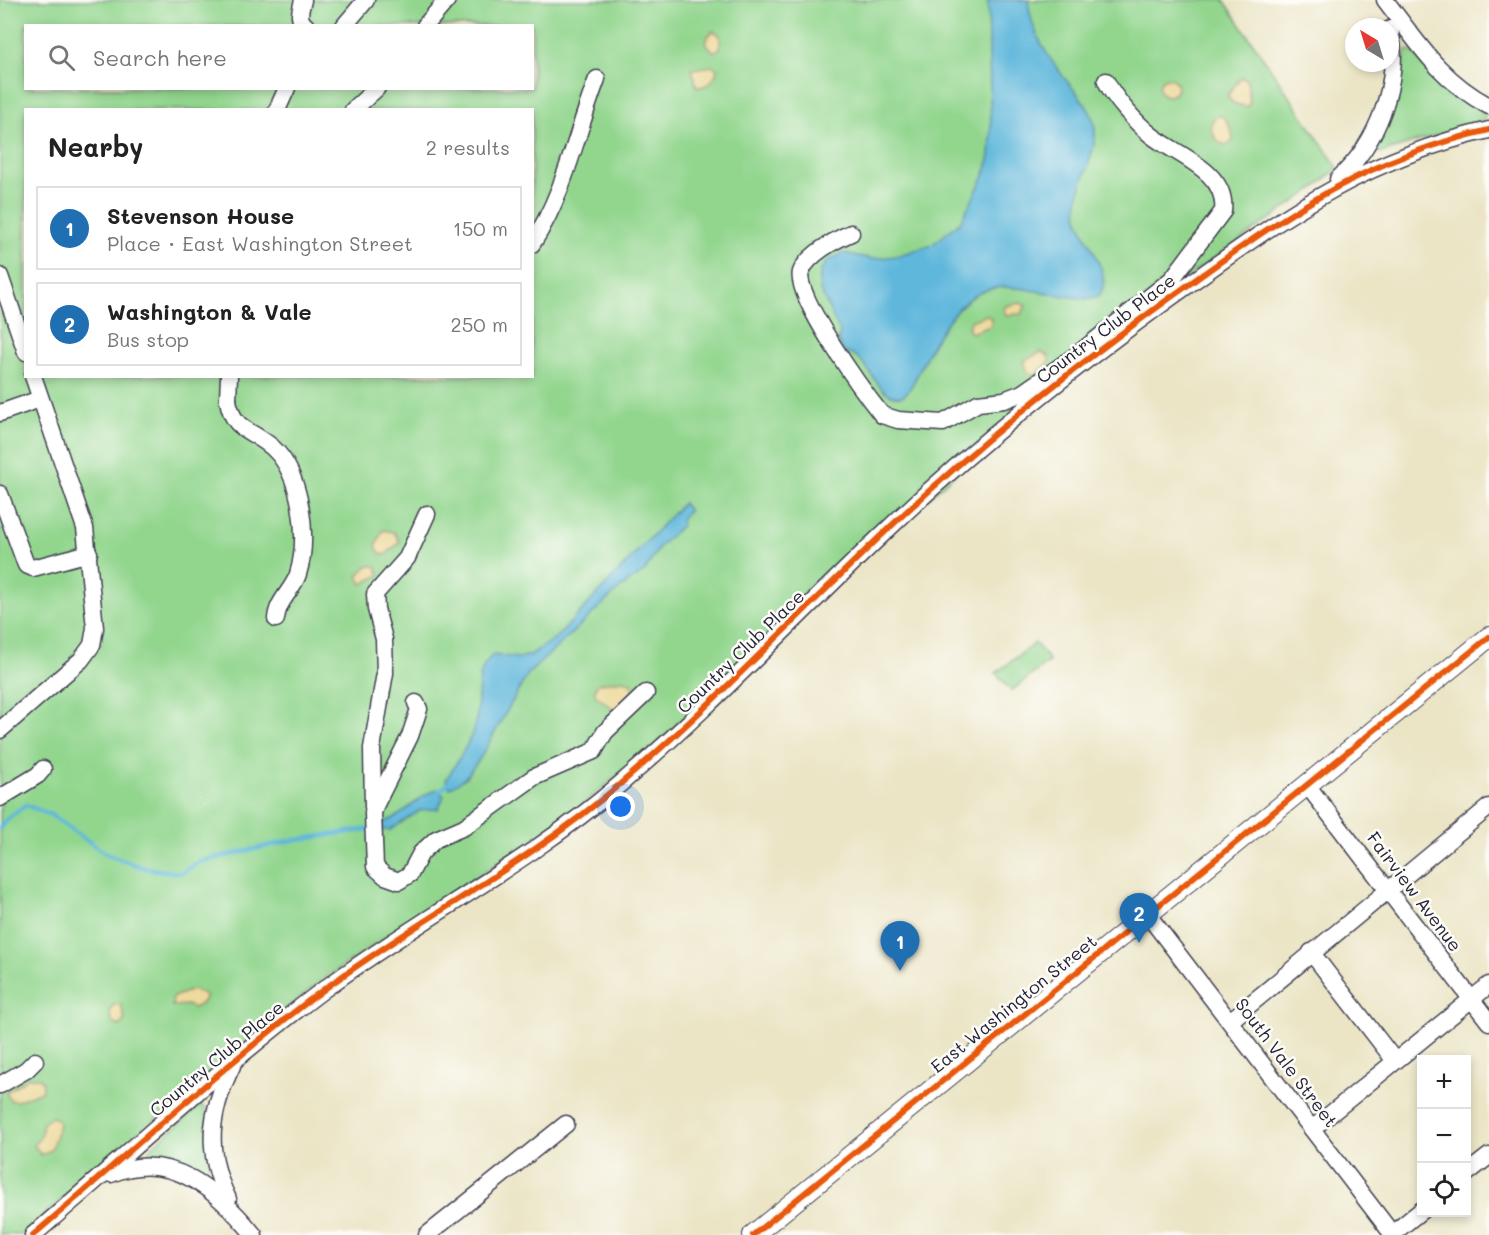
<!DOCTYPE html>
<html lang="en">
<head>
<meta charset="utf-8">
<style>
	body { margin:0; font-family:Mali,sans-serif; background:#f2f2f2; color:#222 }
	.controls { position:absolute; right:18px; bottom:18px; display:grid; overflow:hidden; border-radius:0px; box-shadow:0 3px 9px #0003 }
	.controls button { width:54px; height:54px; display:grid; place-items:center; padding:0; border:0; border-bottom:2px solid #e0e0e0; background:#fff; color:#222; font:30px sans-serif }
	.compass { position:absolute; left:1345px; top:18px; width:54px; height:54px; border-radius:50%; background:#fff; box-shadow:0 3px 9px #0003; rotate:322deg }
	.you { position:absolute; left:621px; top:807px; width:21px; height:21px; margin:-15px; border:4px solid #fff; border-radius:50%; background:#1a73e8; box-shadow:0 0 0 9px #1a73e833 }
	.badge { display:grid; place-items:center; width:39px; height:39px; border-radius:50%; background:#1f6fb2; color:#fff; font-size:20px; font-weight:700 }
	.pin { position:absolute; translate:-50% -50px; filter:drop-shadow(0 2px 3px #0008) }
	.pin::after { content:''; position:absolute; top:32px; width:21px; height:18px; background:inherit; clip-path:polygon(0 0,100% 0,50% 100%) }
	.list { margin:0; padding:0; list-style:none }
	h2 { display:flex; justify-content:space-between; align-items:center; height:78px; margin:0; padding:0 24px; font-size:26px }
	h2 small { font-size:20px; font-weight:400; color:#767676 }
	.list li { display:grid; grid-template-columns:39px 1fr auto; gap:18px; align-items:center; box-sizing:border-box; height:84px; margin:0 12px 12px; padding:0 12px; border:2px solid #e0e0e0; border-radius:0px }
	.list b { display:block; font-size:22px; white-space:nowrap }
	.list p { margin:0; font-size:20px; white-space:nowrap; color:#767676 }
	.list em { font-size:20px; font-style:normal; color:#767676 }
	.icon { flex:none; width:33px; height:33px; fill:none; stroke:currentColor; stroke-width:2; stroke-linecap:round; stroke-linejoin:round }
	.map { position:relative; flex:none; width:1489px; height:1235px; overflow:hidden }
	.search { position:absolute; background:#fff; box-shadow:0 3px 9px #0003; left:24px; top:24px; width:510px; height:66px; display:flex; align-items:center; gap:15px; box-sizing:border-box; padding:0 21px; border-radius:0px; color:#767676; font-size:22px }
	.panel { position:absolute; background:#fff; box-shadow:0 3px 9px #0003; left:24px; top:108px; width:510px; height:270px; border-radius:0px }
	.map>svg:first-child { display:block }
</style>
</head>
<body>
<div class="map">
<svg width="1489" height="1235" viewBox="0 0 1489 1235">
	<rect width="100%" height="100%" fill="#fdfcf7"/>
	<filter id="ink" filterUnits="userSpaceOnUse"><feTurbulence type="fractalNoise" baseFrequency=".0167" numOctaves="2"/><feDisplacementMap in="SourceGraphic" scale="12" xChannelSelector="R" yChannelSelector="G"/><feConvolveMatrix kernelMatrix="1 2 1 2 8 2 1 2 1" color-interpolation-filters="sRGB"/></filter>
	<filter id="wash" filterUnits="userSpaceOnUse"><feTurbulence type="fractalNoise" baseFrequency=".008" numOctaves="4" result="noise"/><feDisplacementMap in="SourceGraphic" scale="24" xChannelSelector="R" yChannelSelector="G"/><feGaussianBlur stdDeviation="1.35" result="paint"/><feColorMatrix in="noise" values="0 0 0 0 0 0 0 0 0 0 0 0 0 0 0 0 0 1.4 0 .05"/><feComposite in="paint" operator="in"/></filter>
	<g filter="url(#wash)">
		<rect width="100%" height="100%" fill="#ebe5c6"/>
		<g fill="#92d68e" stroke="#5a7c64" stroke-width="1.5" fill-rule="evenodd">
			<path d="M0 0H1224L1338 168 1316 187 1187 277 1105 338 661 740 566 818 322 980 250 1038 21 1235H0ZM26 26H532V88H26ZM26 110H532V376H26Z"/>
			<polygon points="1408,50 1413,52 1436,79 1484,113 1485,120 1381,153 1376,150 1375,145 1393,107 1404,55"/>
			<polygon points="1035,643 1050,661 1011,691 996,673"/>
			<polygon points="202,1105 207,1110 209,1166 202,1172 179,1162 151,1156 149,1152 151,1147"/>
		</g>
		<g fill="#eeda9e" stroke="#887e6c" stroke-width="1.5">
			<polygon points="713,31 720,35 720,48 714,52 706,43 708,36"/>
			<path d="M713 66 717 69C716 79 706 88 697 87L692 69Z"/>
			<polygon points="1241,77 1247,80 1250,102 1247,107 1233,103 1227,96"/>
			<circle cx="1168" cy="87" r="9"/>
			<path d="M1217 116H1222C1228 120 1233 133 1233 141L1227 145C1216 144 1209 131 1212 121Z"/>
			<polygon points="1020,303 1026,306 1021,314 1006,315 1004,310 1006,306"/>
			<polygon points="986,315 991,318 991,326 971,333 968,328 971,321"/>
			<polygon points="1041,352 1049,356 1049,363 1035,374 1028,374 1024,361"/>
			<polygon points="383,530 394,532 400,542 385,555 379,553 376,545"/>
			<polygon points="367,566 376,566 380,575 362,584 358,576"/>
			<polygon points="625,680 631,683 633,690 625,705 616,711 595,695 595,688 599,683"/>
			<path d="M192 990 205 994C206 1001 201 1005 194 1008L187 1005 172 1006 173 997Z"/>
			<polygon points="116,1004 121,1005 125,1020 119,1026 113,1023 110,1015 111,1007"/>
			<polygon points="29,1077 40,1078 43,1083 42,1091 17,1101 10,1100 6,1092"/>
			<polygon points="52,1117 57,1119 59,1125 51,1150 41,1155 34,1145 41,1136 43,1123"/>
		</g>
		<g fill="#5fb7dc" stroke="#406c8c" stroke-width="1.5">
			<path d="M988 0H1028C1031 34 1049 59 1070 85 1079 95 1088 106 1093 119 1103 152 1073 181 1078 217 1082 239 1117 277 1098 296L1088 299C1014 292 981 261 934 342 924 358 919 376 908 391L903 396C874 402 870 352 845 353L838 342 840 332 820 290V272L826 262 843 253 873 259 896 256 932 245 961 221 985 174 990 156 991 137Z"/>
			<path d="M683 503 689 511 682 518 681 526 660 546 645 571 619 589 528 674 479 760 465 778 450 788 446 780C456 763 469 745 475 726 481 703 473 670 493 655L519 658 530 655 558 636Z"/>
			<path d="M437 789 444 796 438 809 421 810 390 830H382V823C404 817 416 797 437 789Z"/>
		</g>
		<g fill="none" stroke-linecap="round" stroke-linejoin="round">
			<g stroke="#5fb7dc" stroke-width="4.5">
				<polyline points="437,793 451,781"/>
				<polyline points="0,828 9,817 26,805 51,815 108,855 144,868 181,873 199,862 289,841 370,829"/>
			</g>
		</g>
	</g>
	<g filter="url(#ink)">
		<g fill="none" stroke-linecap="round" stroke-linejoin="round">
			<g stroke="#403f50" stroke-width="19">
				<g id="minor">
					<path d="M303 0C301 10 296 18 306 26"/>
					<path d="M1385 0C1418 43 1440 80 1489 106"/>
					<polyline points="344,26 366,0"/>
					<polyline points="425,26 447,0"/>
					<polyline points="277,110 287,88"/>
					<polyline points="353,110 377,88"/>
					<path d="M1338 179C1378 143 1401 82 1390 29"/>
					<path d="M851 233C835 240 807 255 801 272 793 295 865 394 882 415L898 420 943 423 978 403 1004 400 1022 393 1078 354 1172 279 1223 211C1228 171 1176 155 1151 135 1136 123 1114 98 1106 81"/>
					<path d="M532 244C565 193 576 134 597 79"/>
					<polyline points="0,276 26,352"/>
					<path d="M228 400C233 432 252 429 273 448 302 475 309 538 298 574 293 590 277 601 276 619"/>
					<polyline points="228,400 229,376"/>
					<polyline points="0,413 40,399"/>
					<polyline points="0,494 26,565 33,568 89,553"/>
					<polyline points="416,703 419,709 410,736 376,804 373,813 375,867 385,876 399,881 410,874 421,853 436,839 464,827 534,777 594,751 605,732 646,693"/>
					<polyline points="0,730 81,660 92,645 95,628 85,528 33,376"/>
					<polyline points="1307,785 1489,1022"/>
					<polyline points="0,798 38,775 43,769"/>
					<polyline points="373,807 372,748 385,673 384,639 376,609 375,594 407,558 427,514"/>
					<polyline points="1148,915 1393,1235"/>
					<polyline points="1311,952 1395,1061"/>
					<polyline points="1230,1021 1489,807"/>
					<polyline points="0,1085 26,1070 35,1061"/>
					<polyline points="1312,1129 1489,985"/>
					<path d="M111 1174C171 1149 218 1191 254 1235"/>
					<polyline points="1466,1174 1489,1156"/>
					<path d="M228 1199C205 1152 209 1113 232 1066"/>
					<path d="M33 1235C129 1153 222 1066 323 990 419 919 527 864 619 785 713 705 797 615 887 530 982 439 1088 356 1195 280 1294 209 1368 158 1489 130"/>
					<polyline points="427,1235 566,1124"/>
					<polyline points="1391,1235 1422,1210"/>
				</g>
			</g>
			<g stroke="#403f50" stroke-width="22">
				<polyline id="major" points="753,1235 1489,637"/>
			</g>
			<use href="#minor" stroke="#fff" stroke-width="16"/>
			<use href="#major" stroke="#fff" stroke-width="20"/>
			<g stroke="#fdfcf7" stroke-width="10">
				<g id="cycleway">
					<path d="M33 1235C129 1153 222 1066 323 990 419 919 527 864 619 785 713 705 797 615 887 530 982 439 1088 356 1195 280 1294 209 1368 158 1489 130"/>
					<polyline points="753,1235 1489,637"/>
				</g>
			</g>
			<use href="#cycleway" stroke="#e8590c" stroke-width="6"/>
		</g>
	</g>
	<g text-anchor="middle" stroke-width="5" stroke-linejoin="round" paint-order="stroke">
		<g font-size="18" fill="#22223b" stroke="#fdfcf7">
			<text transform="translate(1106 329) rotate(-37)" y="6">Country Club Place</text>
			<text transform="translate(741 652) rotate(-44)" y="6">Country Club Place</text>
			<text transform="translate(1414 892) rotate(53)" y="6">Fairview Avenue</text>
			<text transform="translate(1014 1004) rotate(-39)" y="6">East Washington Street</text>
			<text transform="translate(217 1059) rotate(-40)" y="6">Country Club Place</text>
			<text transform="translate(1286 1063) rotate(53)" y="6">South Vale Street</text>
		</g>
	</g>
</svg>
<div class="controls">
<button>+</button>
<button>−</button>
<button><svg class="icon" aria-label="locate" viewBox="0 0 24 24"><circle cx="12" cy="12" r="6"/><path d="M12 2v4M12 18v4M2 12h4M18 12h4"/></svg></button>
</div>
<svg class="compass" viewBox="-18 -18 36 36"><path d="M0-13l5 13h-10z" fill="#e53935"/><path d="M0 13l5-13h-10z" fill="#767676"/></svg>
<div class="you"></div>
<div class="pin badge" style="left:900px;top:971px">1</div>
<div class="pin badge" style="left:1139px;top:943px">2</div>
<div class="search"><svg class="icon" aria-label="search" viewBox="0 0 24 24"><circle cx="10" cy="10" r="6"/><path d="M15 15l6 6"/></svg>Search here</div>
<section class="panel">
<h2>Nearby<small>2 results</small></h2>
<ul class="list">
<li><span class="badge">1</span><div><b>Stevenson House</b><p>Place · East Washington Street</p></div><em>150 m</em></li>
<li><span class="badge">2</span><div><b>Washington &amp; Vale</b><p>Bus stop</p></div><em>250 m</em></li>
</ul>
</section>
</div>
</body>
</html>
